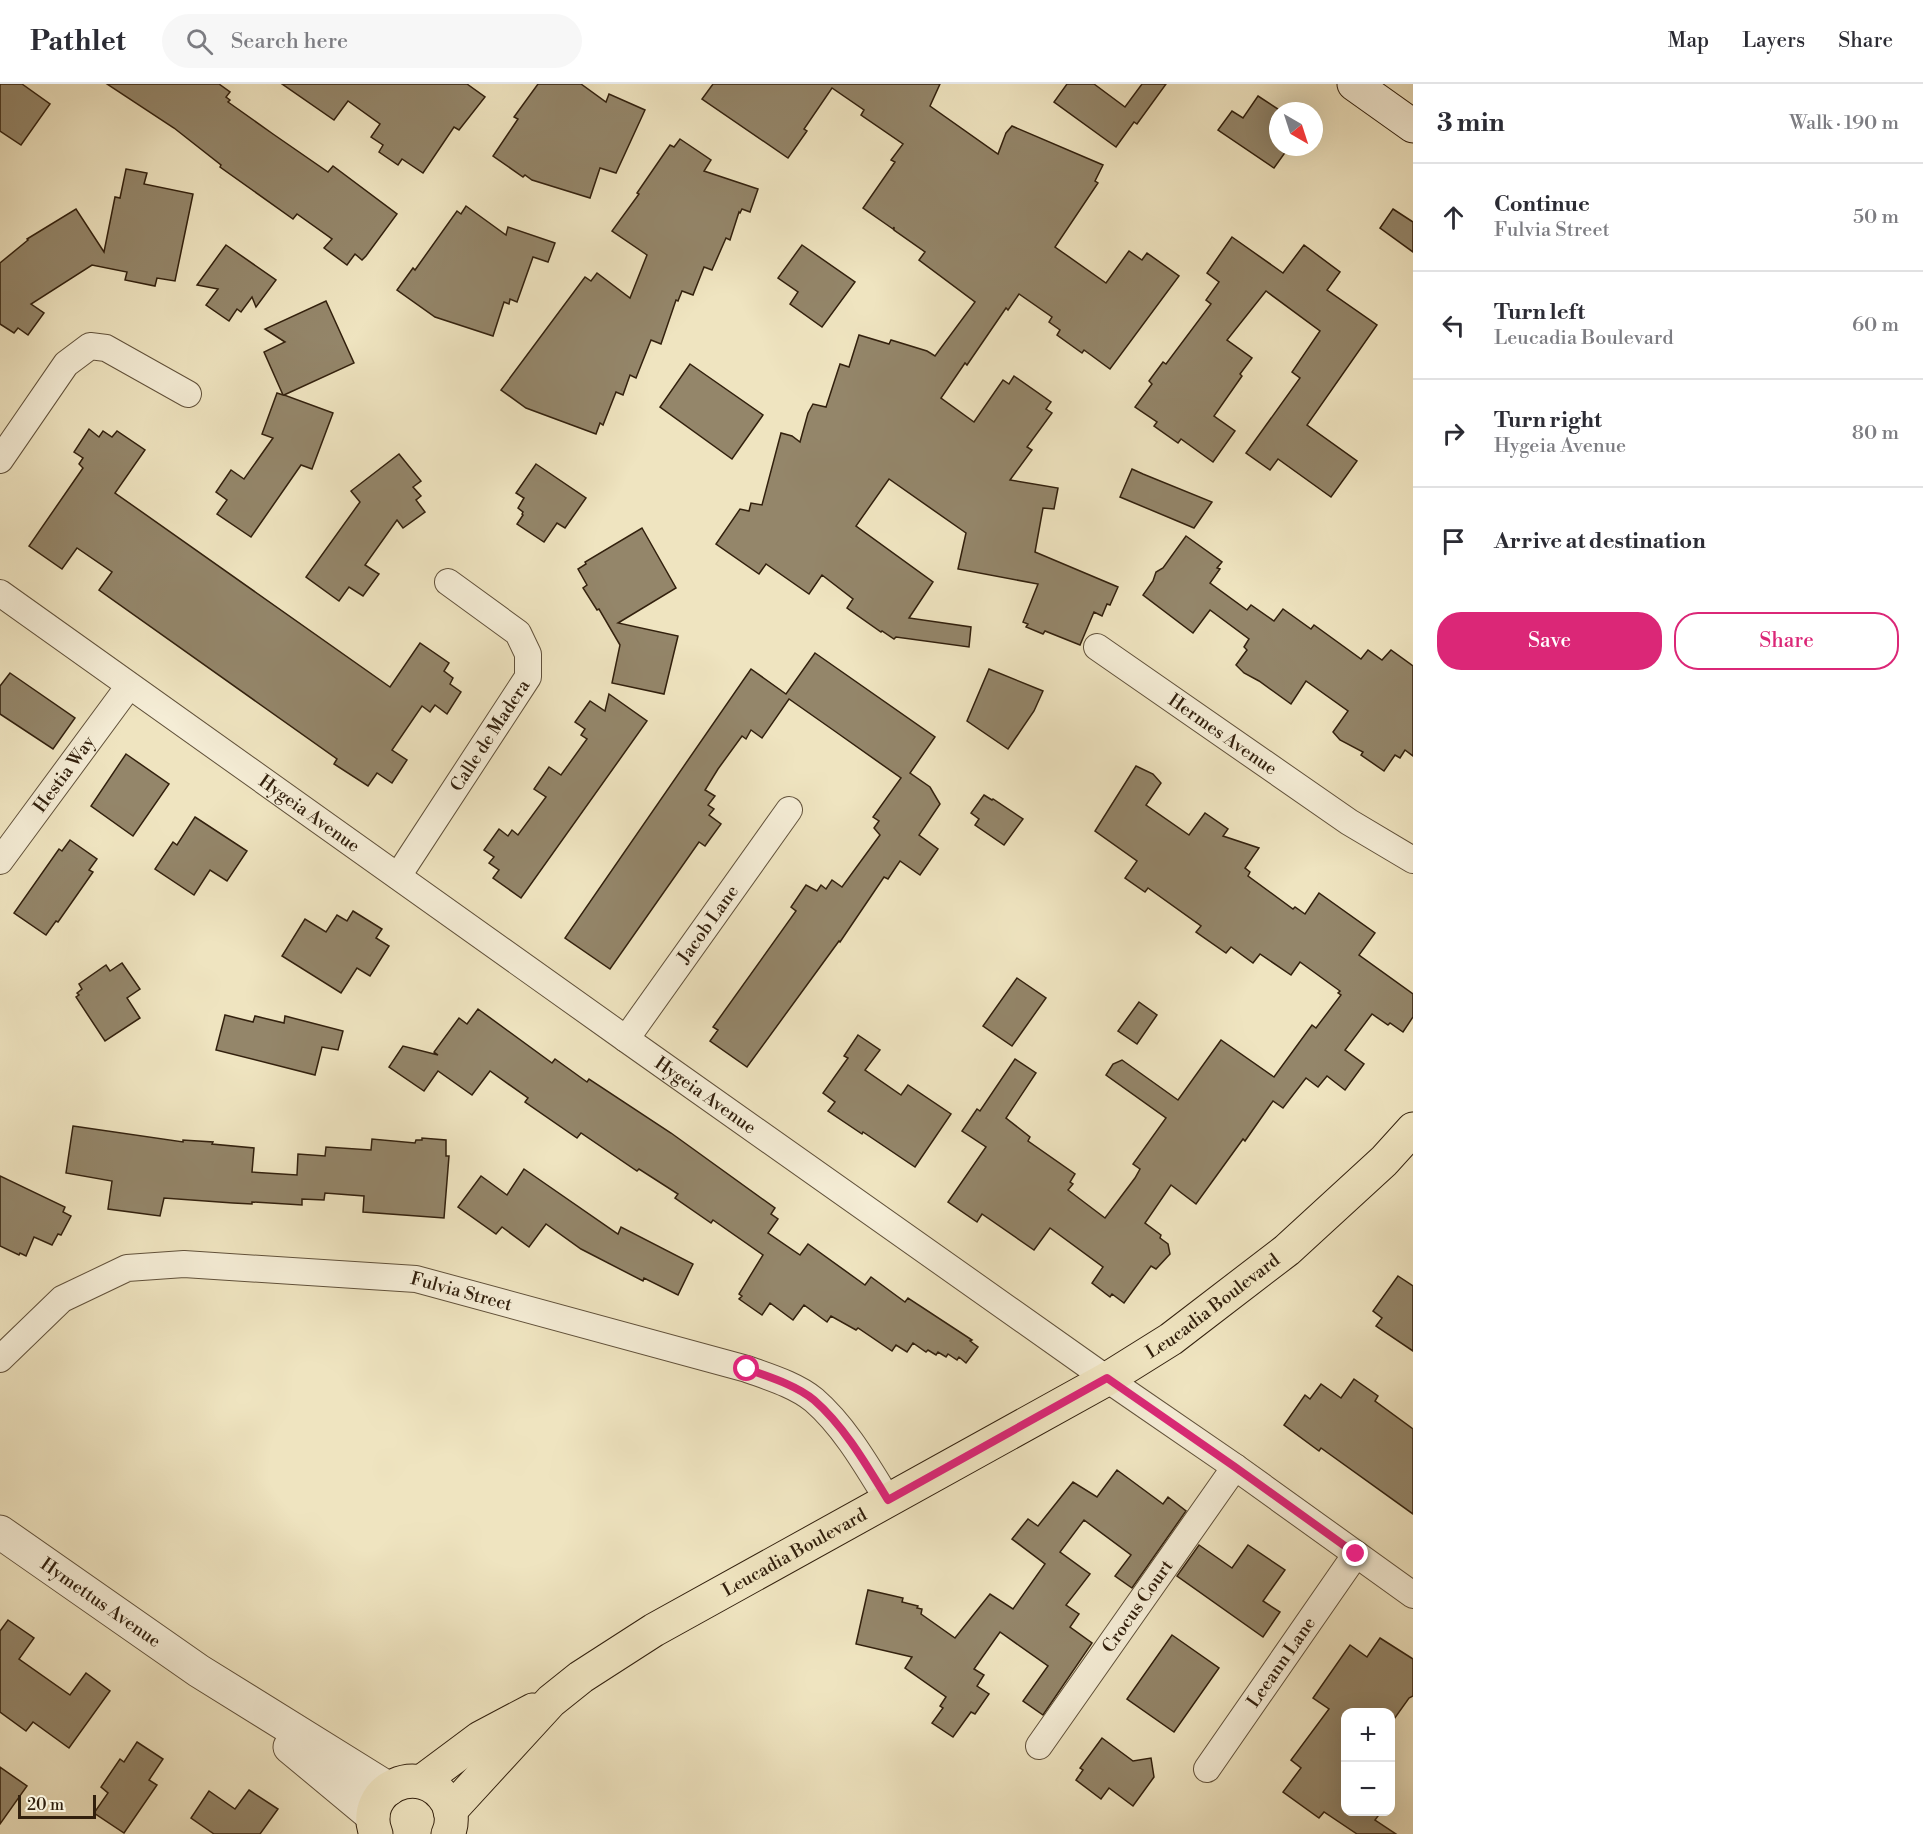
<!DOCTYPE html>
<html lang="en">
<head>
<meta charset="utf-8">
<style>
	body { margin:0; font-family:"Libre Bodoni",serif; background:#f7f7f7; color:#2b2b33 }
	.controls { position:absolute; right:18px; bottom:18px; display:grid; overflow:hidden; border-radius:12px; box-shadow:0 6px 24px #0002 }
	.controls button { width:54px; height:54px; display:grid; place-items:center; padding:0; border:0; border-bottom:2px solid #e1e1e2; background:#fff; color:#2b2b33; font:30px sans-serif }
	.compass { position:absolute; left:1269px; top:18px; width:54px; height:54px; border-radius:50%; background:#fff; box-shadow:0 6px 24px #0002; rotate:141deg }
	.scale { position:absolute; left:18px; bottom:15px; width:78px; box-sizing:border-box; padding-left:6px; border:3px solid #32200d; border-top:0; font-size:16px; line-height:21px; white-space:nowrap; color:#32200d; -webkit-text-stroke:4px #f5edd6; paint-order:stroke }
	.stop { position:absolute; width:18px; height:18px; margin:-14px; border:4px solid #db2777; border-radius:50%; background:#fff }
	.stop.end { background:#db2777; border-color:#fff; box-shadow:0 2px 6px #0008 }
	.list { margin:0; padding:0; list-style:none }
	h2 { display:flex; justify-content:space-between; align-items:center; height:78px; margin:0; padding:0 24px; font-size:26px }
	h2 small { font-size:20px; font-weight:400; color:#7c7c81 }
	.list li { display:grid; grid-template-columns:39px 1fr auto; gap:18px; align-items:center; box-sizing:border-box; height:108px; padding:0 24px; border-top:2px solid #e1e1e2 }
	.list b { display:block; font-size:22px; white-space:nowrap }
	.list p { margin:0; font-size:20px; white-space:nowrap; color:#7c7c81 }
	.list em { font-size:20px; font-style:normal; color:#7c7c81 }
	.actions { display:flex; gap:12px; padding:18px 24px }
	.actions a { flex:1; padding:14px 0; border:2px solid #db2777; border-radius:24px; text-align:center; font-size:21px; color:#db2777 }
	.actions .main { background:#db2777; color:#fff }
	.icon { flex:none; width:33px; height:33px; fill:none; stroke:currentColor; stroke-width:2; stroke-linecap:round; stroke-linejoin:round }
	.map { position:relative; flex:none; width:1413px; height:1750px; overflow:hidden }
	header { display:flex; align-items:center; gap:36px; box-sizing:border-box; height:84px; padding:0 30px; background:#fff; border-bottom:2px solid #e1e1e2 }
	header strong { font-size:28px }
	nav { display:flex; gap:33px; margin-inline-start:auto; font-size:21px }
	.search { width:420px; height:54px; background:#f7f7f7; display:flex; align-items:center; gap:15px; box-sizing:border-box; padding:0 21px; border-radius:33px; color:#7c7c81; font-size:22px }
	main { display:flex }
	aside { flex:1; background:#fff }
	.map>svg:first-child { display:block }
</style>
</head>
<body>
<header>
<strong>Pathlet</strong>
<div class="search"><svg class="icon" aria-label="search" viewBox="0 0 24 24"><circle cx="10" cy="10" r="6"/><path d="M15 15l6 6"/></svg>Search here</div>
<nav><a>Map</a><a>Layers</a><a>Share</a></nav>
</header>
<main>
<div class="map">
<svg width="1413" height="1750" viewBox="0 0 1413 1750">
	<rect width="100%" height="100%" fill="#efe4c0"/>
	<filter id="stains"><feTurbulence type="fractalNoise" baseFrequency=".00333" numOctaves="4"/><feColorMatrix values="0 0 0 0 .2 0 0 0 0 .09 0 0 0 0 .02 0 0 0 .5 -.17"/></filter>
	<radialGradient id="worn" r=".72"><stop offset=".6" stop-color="#630" stop-opacity="0"/><stop offset="1" stop-color="#630" stop-opacity=".3"/></radialGradient>
	<g fill="#94866a" stroke="#32200d" stroke-width="1.5">
		<polygon points="0,0 22,0 50,20 21,61 0,47"/>
		<polygon points="107,0 219,0 230,8 226,13 230,16 228,18 273,50 328,88 333,82 397,130 366,172 362,176 355,170 347,181 324,164 332,155 297,130 293,135 220,83 221,81 174,44"/>
		<polygon points="282,0 467,0 485,13 459,46 454,43 423,89 402,75 398,81 379,68 383,61 371,53 380,40 348,17 334,36"/>
		<polygon points="538,0 581,0 606,18 609,10 645,26 616,89 600,84 590,114 532,96 525,91 523,93 493,72 518,35 514,33"/>
		<polygon points="713,0 940,0 930,22 998,70 1006,49 1012,42 1103,81 1095,97 1098,99 1055,163 1106,199 1129,167 1142,176 1147,169 1179,192 1110,285 1084,266 1082,269 1057,251 1060,246 1049,238 1052,233 1019,210 1008,226 1006,224 967,281 965,279 941,314 974,338 1003,296 1009,300 1014,292 1051,318 1046,325 1052,329 1027,363 1032,366 1010,396 1058,404 1054,425 1043,424 1035,468 1118,503 1110,521 1107,520 1102,532 1094,528 1080,561 1045,547 1043,550 1026,543 1028,540 1023,538 1038,500 958,485 966,449 889,395 856,442 933,498 909,534 971,543 969,563 896,553 894,555 882,547 881,548 847,524 853,515 822,491 809,510 766,480 759,490 716,460 740,425 749,427 751,419 762,421 781,349 792,352 800,358 808,329 813,320 826,323 840,280 849,283 859,251 889,260 891,256 927,267 935,272 975,218 919,176 925,168 894,146 894,143 893,145 863,124 895,78 891,76 903,60 861,31 864,26 832,4 804,45 807,47 788,74 702,15"/>
		<polygon points="1067,0 1094,0 1125,23 1142,0 1166,0 1137,40 1134,38 1116,63 1054,18"/>
		<polygon points="1258,12 1281,27 1278,27 1278,63 1289,63 1274,84 1218,46 1232,27 1243,34"/>
		<polygon points="680,55 711,76 704,87 758,105 750,128 742,125 740,129 739,128 730,156 726,154 712,186 704,183 693,211 682,207 678,217 676,216 661,260 651,256 636,294 630,291 623,311 616,308 603,341 600,339 596,350 526,324 501,306 585,193 591,197 597,189 630,214 647,171 612,147 639,110 637,109 670,61 674,63"/>
		<polygon points="126,85 147,89 144,100 193,110 175,197 157,194 155,202 125,196 127,188 92,181 31,220 44,229 28,251 18,244 14,249 0,240 0,179 28,156 27,155 76,125 104,168 115,113 120,114"/>
		<polygon points="466,122 506,151 508,143 555,159 548,178 533,173 517,218 510,215 509,220 504,218 493,252 435,233 397,206 413,184 415,186 457,127 461,130"/>
		<polygon points="1393,125 1413,138 1413,168 1380,144"/>
		<polygon points="1232,153 1283,189 1304,161 1340,188 1327,206 1377,241 1307,341 1357,377 1331,413 1278,375 1270,386 1246,369 1300,294 1292,288 1320,247 1266,207 1227,256 1252,274 1240,290 1242,292 1214,332 1235,347 1213,378 1181,355 1178,359 1154,342 1157,338 1135,323 1152,300 1149,297 1163,278 1166,280 1211,220 1206,216 1219,198 1207,189"/>
		<polygon points="226,161 276,196 256,223 252,213 241,228 237,225 229,237 206,221 218,205 197,201"/>
		<polygon points="802,161 855,198 822,243 790,220 798,208 778,194"/>
		<polygon points="326,217 354,279 284,311 333,329 312,385 301,381 251,453 217,430 227,416 216,408 231,386 244,395 273,354 262,350 277,309 283,311 264,268 285,258 265,245"/>
		<polygon points="690,280 763,331 732,375 660,323"/>
		<polygon points="89,345 99,353 103,347 112,353 117,347 145,366 115,409 390,603 420,559 449,579 444,587 453,594 450,600 461,608 447,630 435,621 430,628 422,622 392,666 407,676 392,699 377,689 368,702 334,680 337,675 99,506 112,488 77,464 62,485 29,462 83,384 79,380 83,374 74,368"/>
		<polygon points="399,370 421,397 413,403 421,412 416,416 425,428 403,444 397,436 365,481 379,490 363,512 349,503 339,517 306,493 360,418 351,407"/>
		<polygon points="536,380 586,414 565,444 557,439 544,458 517,440 523,431 522,430 523,428 518,424 524,414 516,409"/>
		<polygon points="1132,385 1143,390 1212,418 1194,444 1120,413"/>
		<polygon points="642,444 676,504 618,539 678,552 664,610 612,599 620,561 599,525 597,526 583,504 587,501 578,485 586,480 585,478"/>
		<polygon points="1186,452 1222,478 1217,484 1220,485 1210,499 1247,526 1251,521 1274,537 1283,525 1311,545 1314,541 1361,575 1368,566 1382,576 1391,566 1413,582 1413,672 1405,666 1400,674 1395,671 1384,687 1361,671 1363,668 1340,656 1333,648 1348,627 1306,597 1291,620 1259,597 1244,589 1236,581 1247,566 1244,563 1249,555 1210,526 1193,549 1143,511 1153,497 1156,488 1163,484"/>
		<polygon points="815,569 935,653 910,689 930,703 940,720 919,751 938,765 920,791 900,777 888,795 884,793 840,858 839,857 747,983 710,957 718,946 713,943 796,827 791,823 806,801 817,807 821,801 826,805 832,796 842,803 880,751 874,744 879,737 873,733 901,694 836,648 789,615 762,654 751,646 746,655 742,652 718,685 705,706 715,712 708,721 714,725 709,731 721,740 705,762 699,758 610,885 565,854 751,585 786,610"/>
		<polygon points="989,585 1043,607 1034,627 1008,665 967,637"/>
		<polygon points="10,589 75,634 53,665 0,630 0,602"/>
		<polygon points="609,610 647,637 521,814 493,794 499,786 489,779 494,773 484,766 499,745 508,752 512,746 518,751 546,713 534,705 549,683 561,691 587,655 581,651 585,645 575,638 590,617 605,627"/>
		<polygon points="126,670 169,700 133,752 91,722"/>
		<polygon points="1136,682 1153,690 1161,699 1146,721 1189,751 1205,729 1228,745 1223,752 1259,764 1245,784 1250,788 1248,792 1293,825 1295,823 1305,830 1319,809 1375,849 1359,871 1413,910 1413,933 1403,948 1390,939 1388,941 1372,930 1345,966 1364,980 1345,1006 1327,992 1318,1003 1306,994 1283,1024 1273,1017 1245,1057 1243,1055 1196,1120 1171,1101 1145,1139 1161,1151 1160,1154 1168,1160 1170,1170 1156,1185 1151,1182 1124,1219 1112,1210 1110,1213 1092,1199 1103,1183 1050,1144 1034,1166 982,1130 977,1138 948,1118 986,1063 962,1047 977,1025 980,1027 1015,975 1036,989 1006,1034 1030,1053 1028,1057 1075,1090 1070,1098 1073,1100 1068,1106 1105,1134 1135,1094 1140,1085 1133,1080 1166,1034 1106,991 1113,980 1122,976 1178,1016 1221,956 1274,993 1312,941 1316,944 1341,911 1338,909 1340,907 1300,878 1291,891 1260,870 1253,879 1231,863 1226,869 1196,848 1201,842 1148,804 1145,808 1125,794 1137,777 1095,747"/>
		<polygon points="984,711 992,716 993,715 1023,735 1004,761 975,741 979,735 971,729"/>
		<polygon points="195,733 247,767 227,797 210,786 194,811 155,785 173,758 177,761"/>
		<polygon points="70,756 97,775 89,786 93,788 58,838 56,837 46,851 14,829 59,765 62,767"/>
		<polygon points="353,827 382,845 376,854 389,862 370,892 357,884 341,909 282,872 305,835 326,848 337,831 347,837"/>
		<polygon points="122,879 140,905 127,914 140,934 105,957 76,913 79,911 77,909 82,905 79,900 106,881 110,887"/>
		<polygon points="1017,894 1046,914 1012,962 983,942"/>
		<polygon points="1139,918 1157,931 1137,960 1118,947"/>
		<polygon points="478,925 552,979 555,975 587,998 589,995 671,1049 775,1124 771,1130 778,1135 768,1149 800,1171 808,1160 865,1201 871,1193 905,1218 908,1214 972,1256 970,1257 978,1263 966,1279 959,1273 957,1276 948,1270 946,1273 938,1268 936,1271 928,1266 926,1268 913,1259 907,1268 896,1261 892,1267 858,1244 856,1246 831,1232 827,1238 804,1221 793,1236 770,1219 762,1231 739,1215 742,1212 739,1210 763,1171 713,1136 711,1139 675,1114 678,1110 639,1085 637,1087 581,1049 577,1054 525,1018 528,1014 490,987 472,1011 438,987 424,1007 389,983 403,962 438,971 434,968 459,934 467,940"/>
		<polygon points="225,931 253,938 255,932 284,939 285,932 343,947 338,966 322,963 315,991 216,966"/>
		<polygon points="858,951 880,966 865,986 901,1011 908,1001 951,1030 915,1083 863,1048 862,1050 828,1027 835,1018 823,1009 848,974 844,972"/>
		<polygon points="73,1042 183,1058 183,1056 213,1058 212,1060 254,1064 252,1088 297,1091 298,1070 325,1072 326,1063 371,1066 372,1055 415,1059 416,1056 422,1056 422,1054 446,1056 446,1072 449,1072 444,1134 363,1128 364,1112 325,1109 324,1116 302,1115 302,1121 252,1118 252,1120 233,1119 164,1114 160,1132 108,1125 112,1097 66,1089"/>
		<polygon points="524,1085 618,1150 621,1143 693,1180 678,1211 644,1194 643,1197 581,1165 546,1140 529,1163 502,1143 496,1150 458,1123 481,1092 507,1111"/>
		<polygon points="0,1092 65,1123 63,1128 71,1132 61,1151 58,1150 52,1161 34,1153 26,1172 20,1169 19,1171 0,1162"/>
		<polygon points="1398,1192 1413,1202 1413,1267 1376,1242 1382,1234 1373,1227"/>
		<polygon points="1354,1295 1378,1312 1375,1317 1413,1345 1413,1430 1321,1364 1319,1367 1284,1341 1305,1311 1310,1315 1321,1300 1341,1314"/>
		<polygon points="1117,1386 1163,1420 1168,1413 1186,1427 1132,1504 1115,1492 1131,1471 1084,1436 1060,1468 1090,1490 1066,1521 1079,1530 1070,1543 1092,1559 1043,1631 1023,1617 1048,1582 1000,1548 974,1585 984,1591 977,1602 989,1610 975,1630 971,1628 953,1653 932,1639 943,1624 940,1622 946,1613 905,1584 912,1573 856,1560 868,1506 903,1514 902,1518 918,1522 917,1524 922,1525 921,1530 955,1554 990,1510 1013,1525 1045,1480 1012,1455 1028,1435 1038,1442 1073,1398 1097,1413"/>
		<polygon points="1199,1461 1232,1484 1248,1461 1285,1486 1263,1517 1280,1528 1263,1553 1177,1492"/>
		<polygon points="8,1536 34,1554 19,1575 70,1611 86,1589 110,1607 69,1664 33,1638 26,1647 0,1628 0,1547"/>
		<polygon points="1172,1551 1219,1584 1174,1648 1127,1615"/>
		<polygon points="1380,1554 1413,1575 1413,1612 1409,1614 1392,1638 1390,1629 1346,1629 1346,1728 1381,1728 1375,1736 1396,1750 1357,1750 1324,1728 1319,1734 1283,1708 1301,1684 1291,1676 1329,1625 1313,1614 1350,1561 1367,1573"/>
		<polygon points="1102,1654 1133,1677 1151,1674 1154,1693 1133,1722 1109,1704 1101,1715 1076,1696 1083,1686 1080,1684"/>
		<polygon points="137,1658 163,1675 149,1696 157,1701 124,1749 94,1729 108,1709 101,1703 120,1675 124,1678"/>
		<polygon points="0,1683 27,1702 0,1740"/>
		<polygon points="249,1706 278,1725 260,1750 214,1750 191,1734 209,1707 235,1725"/>
	</g>
	<g fill="none" stroke-linecap="round" stroke-linejoin="round">
		<g stroke="#61513a" stroke-width="28">
			<g id="minor">
				<polyline points="0,376 66,280 90,262 106,264 188,310"/>
				<path id="s1" d="M0 509 626 955 1107 1295 1235 1383 1413 1511"/>
				<path id="s2" d="M1097 563 1349 738 1413 776"/>
				<path id="s3" d="M0 777 129 602"/>
				<path id="s4" d="M398 792 528 593V570L518 549 448 498"/>
				<path id="s5" d="M626 955 789 726"/>
				<path id="s6" d="M0 1275 62 1215 127 1184 184 1180 416 1195 747 1285C769 1293 796 1301 814 1316 845 1343 867 1382 888 1416"/>
				<path id="s7" d="M1039 1662 1235 1383"/>
				<path id="s8" d="M1207 1685 1356 1470"/>
			</g>
		</g>
		<g stroke="#61513a" stroke-width="35">
			<g id="tertiary">
				<path id="s9" d="M0 1448 199 1587 389 1705"/>
				<polyline points="290,1663 373,1732"/>
			</g>
		</g>
		<g stroke="#32200d" stroke-width="35">
			<polyline id="secondary" points="1354,0 1413,42"/>
		</g>
		<g stroke="#32200d" stroke-width="35">
			<g id="primary">
				<polyline points="421,1698 480,1654 533,1626"/>
				<path id="s10" d="M450 1727 551 1617 581 1593 654 1546 1107 1295 1171 1255 1287 1166 1384 1077 1413 1045"/>
				<path d="M376 1750C358 1705 422 1675 447 1718 452 1727 453 1740 448 1750"/>
			</g>
		</g>
		<use href="#minor" stroke="#f5edd6" stroke-width="26"/>
		<use href="#tertiary" stroke="#f5edd6" stroke-width="33"/>
		<use href="#secondary" stroke="#f5edd6" stroke-width="33"/>
		<use href="#primary" stroke="#efe4c0" stroke-width="33"/>
	</g>
	<g fill="none" stroke-linecap="round" stroke-linejoin="round">
		<path stroke="#db2777" stroke-width="8" d="M747 1285C769 1293 796 1301 814 1316 845 1343 867 1382 888 1416L1107 1294 1235 1383 1356 1470"/>
	</g>
	<g text-anchor="middle" stroke-width="6" stroke-linejoin="round" paint-order="stroke">
		<g font-size="18" fill="#32200d" stroke="#f5edd6">
			<text dy="6" stroke="none"><textPath href="#s2" startOffset="153">Hermes Avenue</textPath></text>
			<text dy="6" stroke="none"><textPath href="#s4" startOffset="168">Calle de Madera</textPath></text>
			<text dy="6" stroke="none"><textPath href="#s3" startOffset="108">Hestia Way</textPath></text>
			<text dy="6" stroke="none"><textPath href="#s1" startOffset="380">Hygeia Avenue</textPath></text>
			<text dy="6" stroke="none"><textPath href="#s5" startOffset="141">Jacob Lane</textPath></text>
			<text dy="6" stroke="none"><textPath href="#s1" startOffset="866">Hygeia Avenue</textPath></text>
			<text dy="6" stroke="none"><textPath href="#s6" startOffset="495">Fulvia Street</textPath></text>
			<text dy="6" stroke="none"><textPath href="#s10" startOffset="921">Leucadia Boulevard</textPath></text>
			<text dy="6" stroke="none"><textPath href="#s10" startOffset="435">Leucadia Boulevard</textPath></text>
			<text dy="6" stroke="none"><textPath href="#s9" startOffset="123">Hymettus Avenue</textPath></text>
			<text dy="6" stroke="none"><textPath href="#s7" startOffset="171">Crocus Court</textPath></text>
			<text dy="6" stroke="none"><textPath href="#s8" startOffset="130">Leeann Lane</textPath></text>
		</g>
	</g>
	<rect width="100%" height="100%" filter="url(#stains)"/>
	<rect width="100%" height="100%" fill="url(#worn)"/>
</svg>
<div class="controls">
<button>+</button>
<button>−</button>
</div>
<svg class="compass" viewBox="-18 -18 36 36"><path d="M0-13l5 13h-10z" fill="#e53935"/><path d="M0 13l5-13h-10z" fill="#7c7c81"/></svg>
<div class="scale">20 m</div>
<div class="stop" style="left:747px;top:1285px"></div>
<div class="stop end" style="left:1356px;top:1470px"></div>
</div>
<aside>
<h2>3 min<small>Walk · 190 m</small></h2>
<ul class="list">
<li><svg class="icon" aria-label="ahead" viewBox="0 0 24 24"><path d="M12 20V5M6 11l6-6 6 6"/></svg><div><b>Continue</b><p>Fulvia Street</p></div><em>50 m</em></li>
<li><svg class="icon" aria-label="left" viewBox="0 0 24 24"><path d="M17 20v-9H6M10 6l-5 5 5 5"/></svg><div><b>Turn left</b><p>Leucadia Boulevard</p></div><em>60 m</em></li>
<li><svg class="icon" aria-label="right" viewBox="0 0 24 24"><path d="M7 20v-9h11M14 6l5 5-5 5"/></svg><div><b>Turn right</b><p>Hygeia Avenue</p></div><em>80 m</em></li>
<li><svg class="icon" aria-label="arrive" viewBox="0 0 24 24"><path d="M6 21V4h12l-3 4 3 4H6"/></svg><div><b>Arrive at destination</b></div></li>
</ul>
<div class="actions"><a class="main">Save</a><a>Share</a></div>
</aside>
</main>
</body>
</html>
